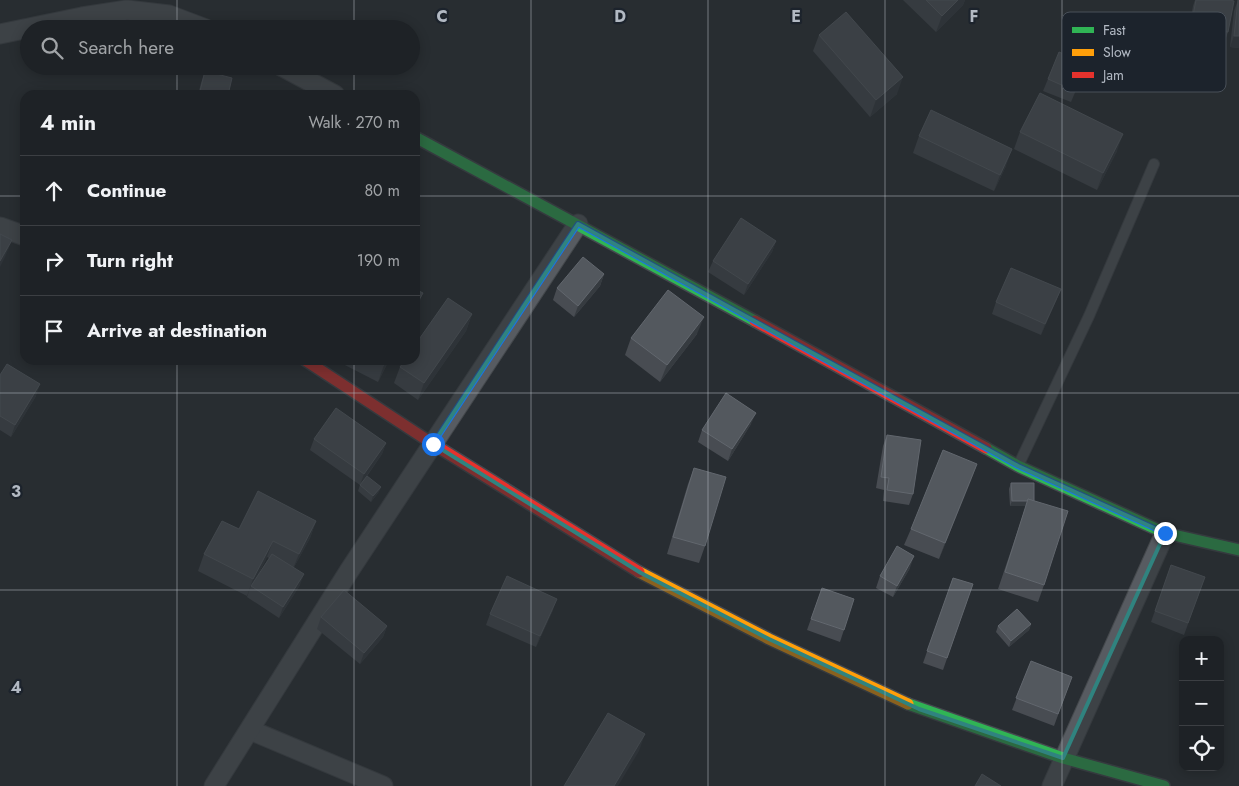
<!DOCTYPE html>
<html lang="en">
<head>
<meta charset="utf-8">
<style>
	body { margin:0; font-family:Jost,sans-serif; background:#262a2e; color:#f1f3f6 }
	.controls { position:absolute; right:15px; bottom:15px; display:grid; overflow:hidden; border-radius:10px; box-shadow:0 2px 12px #0003 }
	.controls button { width:45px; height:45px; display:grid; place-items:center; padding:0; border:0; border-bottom:1px solid #3c3f43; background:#1e2226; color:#f1f3f6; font:25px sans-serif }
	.stop { position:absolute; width:15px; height:15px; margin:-11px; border:4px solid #1a73e8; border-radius:50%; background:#fff }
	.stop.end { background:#1a73e8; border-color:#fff; box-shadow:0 1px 5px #0008 }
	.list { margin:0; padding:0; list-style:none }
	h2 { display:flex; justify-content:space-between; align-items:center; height:65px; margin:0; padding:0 20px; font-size:21px }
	h2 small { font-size:16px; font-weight:400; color:#a1a4a7 }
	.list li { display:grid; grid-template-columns:32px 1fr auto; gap:15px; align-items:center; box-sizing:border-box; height:70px; padding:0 20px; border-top:1px solid #3c3f43 }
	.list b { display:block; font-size:19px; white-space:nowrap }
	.list em { font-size:16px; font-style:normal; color:#a1a4a7 }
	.icon { flex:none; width:28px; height:28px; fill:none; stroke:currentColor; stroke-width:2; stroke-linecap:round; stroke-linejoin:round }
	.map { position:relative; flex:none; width:1239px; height:786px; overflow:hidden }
	.search { position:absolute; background:#1e2226; box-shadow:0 2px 12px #0003; left:20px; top:20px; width:400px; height:55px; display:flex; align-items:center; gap:12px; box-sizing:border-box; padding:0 18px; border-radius:28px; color:#a1a4a7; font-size:19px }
	.panel { position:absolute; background:#1e2226; box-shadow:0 2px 12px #0003; left:20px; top:90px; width:400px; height:275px; border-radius:15px }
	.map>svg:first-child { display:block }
</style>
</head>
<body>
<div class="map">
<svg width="1239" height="786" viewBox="0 0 1239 786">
	<rect width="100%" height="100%" fill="#282d32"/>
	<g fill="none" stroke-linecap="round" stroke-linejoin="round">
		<g stroke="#44484c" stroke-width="12">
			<polyline id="lane" points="1018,466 1089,316 1154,164"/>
		</g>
		<g stroke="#44484c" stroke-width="21">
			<g id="street">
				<polyline points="0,34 82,17 127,10 169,15 206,29"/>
				<polyline points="281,66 335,95"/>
				<polyline points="0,227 25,236"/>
				<polyline points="250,730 383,786"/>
				<polyline points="214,786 349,571 578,224"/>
				<polyline points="1052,786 1165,533"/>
			</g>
		</g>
		<g stroke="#45494f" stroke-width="14">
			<g id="fast">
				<polyline points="415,137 755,321"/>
				<polyline points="986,448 1018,466 1165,533 1239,550"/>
				<polyline points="908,704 1063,758 1164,786"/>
			</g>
		</g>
		<g stroke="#45494f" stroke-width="14">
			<polyline id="slow" points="639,572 769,639 908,704"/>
		</g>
		<g stroke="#45494f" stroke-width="14">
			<g id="jam">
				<polyline points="755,321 986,448"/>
				<polyline points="305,360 433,444 639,572"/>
			</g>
		</g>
		<use href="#lane" stroke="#575b61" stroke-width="10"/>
		<use href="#street" stroke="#575b61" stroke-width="19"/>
		<use href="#fast" stroke="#30b455" stroke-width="11"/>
		<use href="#slow" stroke="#ff9f0a" stroke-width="11"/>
		<use href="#jam" stroke="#e5322d" stroke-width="11"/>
	</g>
	<g fill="#484c52" fill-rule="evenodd">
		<polygon points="903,0 965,0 963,5 936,32"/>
		<polygon points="1195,0 1230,0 1228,32 1224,44 1187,38 1193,6"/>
		<polygon points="1238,0 1239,48 1230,47 1234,11"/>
		<polygon points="819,35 897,94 870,117 813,51"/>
		<polygon points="1087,64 1071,102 1043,91 1048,79"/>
		<polygon points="205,71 228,95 198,95 201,83"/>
		<polygon points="1020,132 1117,151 1097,190 1014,149"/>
		<polygon points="919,136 1006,166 994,191 913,153"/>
		<polygon points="776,241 772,252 744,295 708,272 713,261"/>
		<polygon points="604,274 600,286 574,317 553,300 557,288"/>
		<polygon points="1061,289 1056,301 1041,335 992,314 996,302"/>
		<polygon points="472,314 466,331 418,400 394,383 400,367"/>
		<polygon points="697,334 660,382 625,355 631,338"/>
		<polygon points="339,360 389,360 378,382 339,362"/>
		<polygon points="0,375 36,396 11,437 0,430"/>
		<polygon points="751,424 728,461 698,442 702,430"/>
		<polygon points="887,435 913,494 909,505 883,501 884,490 876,488 883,446"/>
		<polygon points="314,439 386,443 382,454 363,482 381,487 378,493 371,502 358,491 360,485 310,450"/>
		<polygon points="977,464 939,559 904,545 911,529"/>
		<polygon points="694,468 705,546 699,563 667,554 688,484"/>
		<polygon points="1011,483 1034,501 1044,585 1038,602 998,589 1026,506 1010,506 1009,489"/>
		<path d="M316 521 310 538 294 567 300 585 279 618 247 597 249 591 247 596 198 571 204 554 239 529ZM267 557 269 558 256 579Z"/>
		<polygon points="1171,565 1205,577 1184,635 1151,622"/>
		<polygon points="910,568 893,597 876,588 880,576"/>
		<polygon points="953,578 973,584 943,670 923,663"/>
		<polygon points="822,588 854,599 840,642 807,630"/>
		<polygon points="553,610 536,647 486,625 490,614"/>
		<polygon points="321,617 387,626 383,637 360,664 317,629"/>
		<polygon points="1031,624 1029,630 1009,647 996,632 998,626"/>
		<polygon points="1031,661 1072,677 1054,726 1012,710"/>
	</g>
	<g fill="#363b40">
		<polygon points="958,0 965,0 963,5 936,32 942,16"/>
		<polygon points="1234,36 1239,36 1239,48 1230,47"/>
		<polygon points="903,77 897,94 870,117 876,100"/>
		<polygon points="1123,134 1117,151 1097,190 1103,173"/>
		<polygon points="1012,149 1006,166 994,191 1000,175"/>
		<polygon points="12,240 5,257 0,267 0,261"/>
		<polygon points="776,241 772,252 744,295 748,284"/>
		<polygon points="604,274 600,286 574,317 578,306"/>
		<polygon points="1061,289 1056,301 1041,335 1045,324"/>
		<polygon points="423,293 417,309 415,312 415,307"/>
		<polygon points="472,314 466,331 418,400 424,383"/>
		<polygon points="704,317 697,334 660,382 667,365"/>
		<polygon points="387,360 389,360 378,382 384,365"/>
		<polygon points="40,384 36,396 11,437 15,425"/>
		<polygon points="756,413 751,424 728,461 732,449"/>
		<polygon points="386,443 382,454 360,485 364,474"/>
		<polygon points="977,464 971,481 939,559 945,543"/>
		<polygon points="381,487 378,493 371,502 373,496"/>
		<polygon points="1012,501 1028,501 1026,506 1010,506"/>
		<polygon points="316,521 310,538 292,571 299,554"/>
		<polygon points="273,541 267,557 252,586 251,586 247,596 253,579"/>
		<polygon points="914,556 910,568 893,597 897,586"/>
		<polygon points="304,574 300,585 279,618 283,607"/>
		<polygon points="557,599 553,610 536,647 540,636"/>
		<polygon points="1031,624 1029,630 1009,647 1011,641"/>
		<polygon points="387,626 383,637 360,664 364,653"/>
		<polygon points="645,734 639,751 618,786 614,786"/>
	</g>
	<g fill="#53585e" stroke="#62676e">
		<polygon points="926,0 958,0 942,16"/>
		<polygon points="1196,0 1230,0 1234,1 1228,32 1191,26"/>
		<polygon points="1238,0 1239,0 1239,36 1234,36"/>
		<polygon points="846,12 903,77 876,100 819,35"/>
		<polygon points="1059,52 1087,64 1075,91 1048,79"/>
		<polygon points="205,71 232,78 228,95 199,95"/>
		<polygon points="1040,93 1123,134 1103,173 1020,132"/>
		<polygon points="931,110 1012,149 1000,175 919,136"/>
		<polygon points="741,218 776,241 748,284 713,261"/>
		<polygon points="0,234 12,240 0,261"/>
		<polygon points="583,257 604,274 578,306 557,288"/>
		<polygon points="1011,268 1061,289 1045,324 996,302"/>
		<polygon points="415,289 423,293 415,307"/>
		<polygon points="668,290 704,317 667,365 631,338"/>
		<polygon points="448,298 472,314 424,383 400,367 405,360 415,360 415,345"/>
		<polygon points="374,360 387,360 384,365"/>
		<polygon points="7,364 40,384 15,425 0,416 0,375"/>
		<polygon points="726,393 756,413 732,449 702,430"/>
		<polygon points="336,408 386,443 364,474 314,439"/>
		<polygon points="887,435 921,440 913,494 887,490 889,478 881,477"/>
		<polygon points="943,450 977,464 945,543 911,529"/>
		<polygon points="694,468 726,477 705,546 673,537"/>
		<polygon points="367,476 381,487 373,496 360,485"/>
		<polygon points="1011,483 1034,483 1034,501 1028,499 1028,501 1012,501"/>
		<polygon points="258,491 316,521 299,554 273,541 253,579 204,554 222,521 239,529"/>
		<polygon points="1028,499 1068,511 1044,585 1005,572"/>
		<polygon points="897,546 914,556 897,586 880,576"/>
		<polygon points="272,554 304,574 283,607 251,586"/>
		<polygon points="1171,565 1205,577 1188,623 1155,611"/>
		<polygon points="507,576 557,599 540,636 490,614"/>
		<polygon points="953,578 973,584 947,658 927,651"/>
		<polygon points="822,588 854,599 844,630 811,619"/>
		<polygon points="344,590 387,626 364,653 321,617"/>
		<polygon points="1017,609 1031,624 1011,641 998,626"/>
		<polygon points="1031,661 1072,677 1058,714 1016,698"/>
		<polygon points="608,713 645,734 614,786 564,786"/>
		<polygon points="982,774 1001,786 975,786"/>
	</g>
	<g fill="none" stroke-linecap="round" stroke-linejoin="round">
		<polyline stroke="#1a73e8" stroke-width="6" points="433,444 578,224 1018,466 1165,533"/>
	</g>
	<path d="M0 0H1239V786H0ZM578 224 1018 466 1165 533 1063 758 919 709 769 639 641 573 433 444Z" fill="#282d32" fill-opacity=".55" fill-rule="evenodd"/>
	<path fill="none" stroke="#30837f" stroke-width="4" stroke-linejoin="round" d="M578 224 1018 466 1165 533 1063 758 919 709 769 639 641 573 433 444Z"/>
	<path fill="none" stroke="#b2b9c3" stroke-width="1" stroke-opacity="0.55" d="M177 0V29M354 0V29M531 0V786M708 0V786M885 0V786M1062 0V786M177 66V95M354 66V95M0 196H25M415 196H1239M177 360V786M354 360V786M0 393H1239M0 590H1239"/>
	<rect x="1062" y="12" width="164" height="80" rx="8" fill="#1c232c" stroke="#495059" stroke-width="1"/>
	<rect x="1072" y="27" width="22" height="6" fill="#30b455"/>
	<rect x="1072" y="49" width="22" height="7" fill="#ff9f0a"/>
	<rect x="1072" y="72" width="22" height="6" fill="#e5322d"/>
	<g font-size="14" fill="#b2b9c3">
		<text x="1103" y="35">Fast</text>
		<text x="1103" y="57">Slow</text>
		<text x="1103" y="80">Jam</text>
	</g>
	<g font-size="16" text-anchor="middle" font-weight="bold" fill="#b2b9c3" stroke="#1c232c" stroke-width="4.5" stroke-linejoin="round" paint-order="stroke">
		<text x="442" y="22">C</text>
		<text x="620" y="22">D</text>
		<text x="796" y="22">E</text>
		<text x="974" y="22">F</text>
		<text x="16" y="497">3</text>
		<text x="16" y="693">4</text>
	</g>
</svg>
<div class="controls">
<button>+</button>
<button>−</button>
<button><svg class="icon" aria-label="locate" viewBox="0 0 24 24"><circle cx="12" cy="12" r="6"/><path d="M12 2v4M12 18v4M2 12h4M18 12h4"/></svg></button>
</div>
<div class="stop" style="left:433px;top:444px"></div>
<div class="stop end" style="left:1165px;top:533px"></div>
<div class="search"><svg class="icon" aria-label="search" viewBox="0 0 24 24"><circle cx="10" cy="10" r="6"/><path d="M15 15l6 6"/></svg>Search here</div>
<section class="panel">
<h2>4 min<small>Walk · 270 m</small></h2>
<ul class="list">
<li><svg class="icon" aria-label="ahead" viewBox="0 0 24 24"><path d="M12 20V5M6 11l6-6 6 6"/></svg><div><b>Continue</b></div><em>80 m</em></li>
<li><svg class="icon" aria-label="right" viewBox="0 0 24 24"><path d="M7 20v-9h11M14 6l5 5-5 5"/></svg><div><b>Turn right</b></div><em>190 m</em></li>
<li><svg class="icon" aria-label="arrive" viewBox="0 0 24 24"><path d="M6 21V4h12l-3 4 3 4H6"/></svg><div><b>Arrive at destination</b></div></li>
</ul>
</section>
</div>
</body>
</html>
